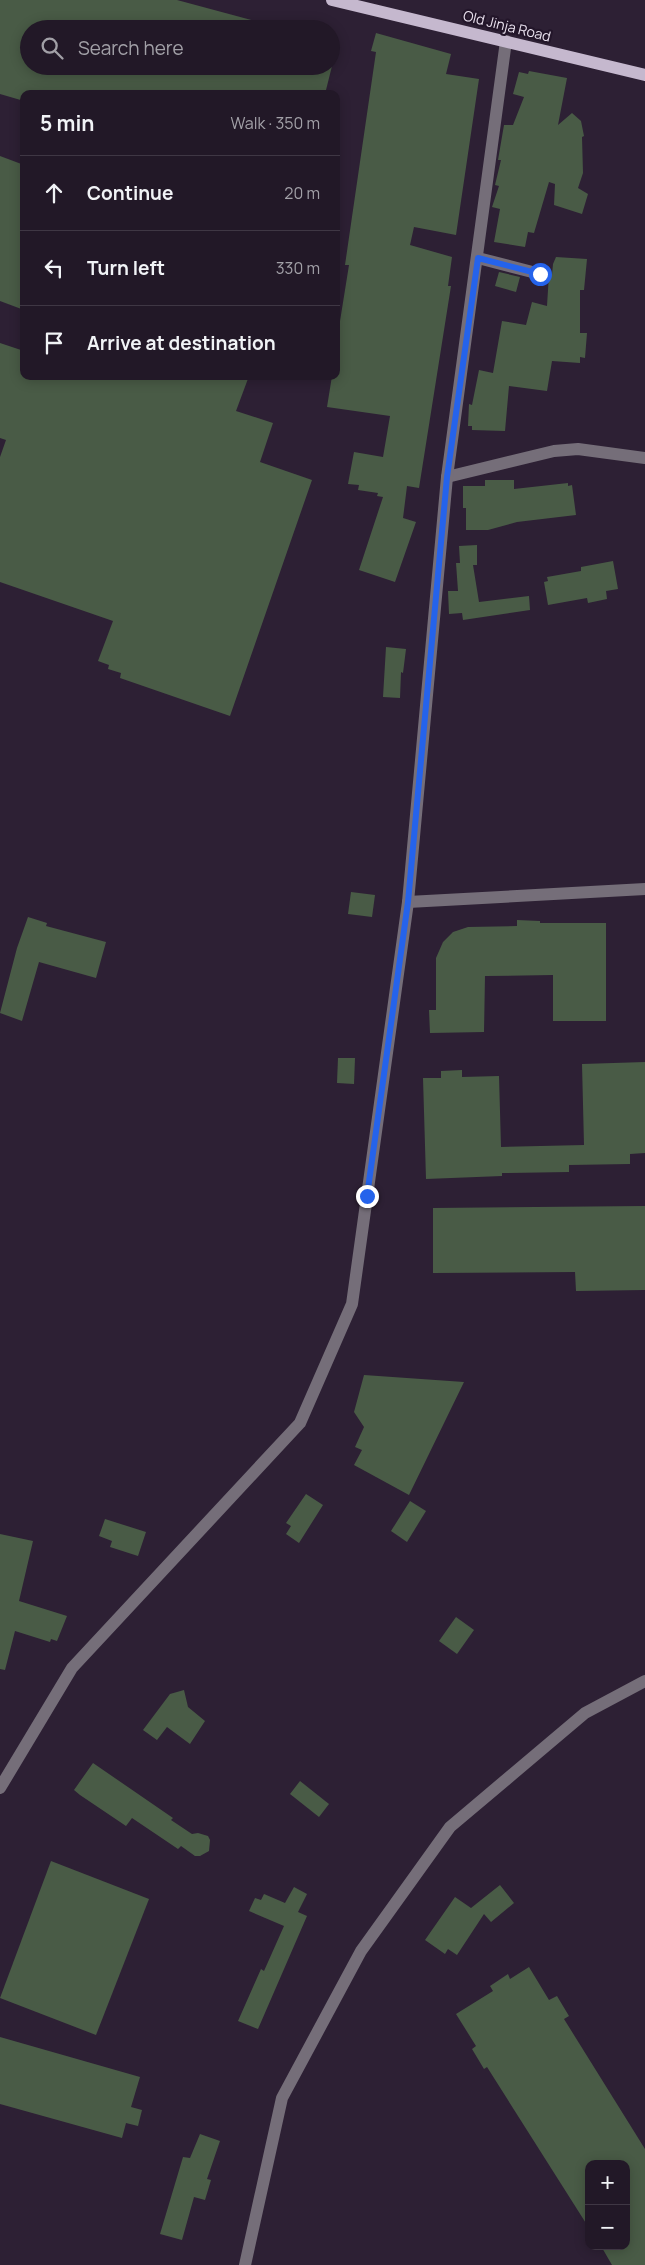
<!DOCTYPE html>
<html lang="en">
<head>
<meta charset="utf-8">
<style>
	body { margin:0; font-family:Manrope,sans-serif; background:#2a212f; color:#f1f3f6 }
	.controls { position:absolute; right:15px; bottom:15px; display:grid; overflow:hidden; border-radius:10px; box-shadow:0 2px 12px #0003 }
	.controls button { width:45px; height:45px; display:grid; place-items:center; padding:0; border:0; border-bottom:1px solid #3f3744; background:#221827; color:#f1f3f6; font:25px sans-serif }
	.stop { position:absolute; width:15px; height:15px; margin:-11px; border:4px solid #2563eb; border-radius:50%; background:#fff }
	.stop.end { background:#2563eb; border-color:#fff; box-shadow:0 1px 5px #0008 }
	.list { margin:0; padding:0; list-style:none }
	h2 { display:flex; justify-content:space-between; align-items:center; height:65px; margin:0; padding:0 20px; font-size:21px }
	h2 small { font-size:16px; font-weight:400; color:#a2a0a7 }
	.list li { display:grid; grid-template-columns:32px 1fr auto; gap:15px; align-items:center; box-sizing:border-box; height:75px; padding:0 20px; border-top:1px solid #3f3744 }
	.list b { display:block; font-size:19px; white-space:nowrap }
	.list em { font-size:16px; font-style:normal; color:#a2a0a7 }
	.icon { flex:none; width:28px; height:28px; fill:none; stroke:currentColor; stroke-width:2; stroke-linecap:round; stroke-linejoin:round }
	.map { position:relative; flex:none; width:645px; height:2265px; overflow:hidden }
	.search { position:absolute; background:#221827; box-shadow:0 2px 12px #0003; left:20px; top:20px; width:320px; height:55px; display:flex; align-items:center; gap:12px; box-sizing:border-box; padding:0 18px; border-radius:28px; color:#a2a0a7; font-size:19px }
	.panel { position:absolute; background:#221827; box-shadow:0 2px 12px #0003; left:20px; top:90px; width:320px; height:290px; border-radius:10px }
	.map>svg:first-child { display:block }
</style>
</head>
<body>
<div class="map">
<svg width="645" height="2265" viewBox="0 0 645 2265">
	<rect width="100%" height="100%" fill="#2d2034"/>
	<g fill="#495b46">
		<polygon points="0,0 177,0 266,24 265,29 29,29 29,66 332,66 325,94 24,94 24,101 0,94"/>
		<polygon points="376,33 451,54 446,74 479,79 456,235 414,227 410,245 452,257 448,286 451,286 419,488 407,486 403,518 416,522 395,582 359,570 383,497 377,496 378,493 358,490 359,485 348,484 354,452 383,457 390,416 327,407 332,376 336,376 336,346 349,265 345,265 376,52 371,51"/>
		<polygon points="529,71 567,78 558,125 572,113 581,121 584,136 582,137 583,173 578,188 588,194 582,214 554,205 555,184 549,182 534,233 528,232 525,247 494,242 500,209 492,207 499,186 495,185 501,160 498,160 504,125 513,125 524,97 513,94 519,72 528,74"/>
		<polygon points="0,156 24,165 24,310 0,301"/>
		<polygon points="556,257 587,259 584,290 580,290 580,333 587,333 585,358 580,357 580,363 552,361 547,391 509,386 505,431 472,430 472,426 468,426 469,404 472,405 479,370 493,373 502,321 526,325 532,302 547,306 549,274 552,275 553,264"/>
		<polygon points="499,272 520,277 516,292 495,286"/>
		<polygon points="0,343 24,351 24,376 249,376 236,411 273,423 260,462 312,480 230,716 120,678 121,673 108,669 109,665 98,661 113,621 0,582 0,457 6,440 0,438"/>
		<polygon points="485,480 514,480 514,489 568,483 568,486 572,485 576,515 517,522 488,530 466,530 466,508 463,508 463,486 485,486"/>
		<polygon points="477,545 477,565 473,565 479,602 529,596 530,610 463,620 462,613 449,614 448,591 458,591 456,563 460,563 459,546"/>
		<polygon points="613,561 618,589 606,591 607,599 588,603 587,598 548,605 544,582 548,581 547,577 581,571 581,567"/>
		<polygon points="386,647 406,649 403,673 401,672 400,698 383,697"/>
		<polygon points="351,892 375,895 372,917 348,914"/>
		<polygon points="28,917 47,923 46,926 106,942 96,978 39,962 22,1021 0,1013 17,948"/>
		<polygon points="517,920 540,921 540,923 606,923 606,1021 553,1021 553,975 485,976 484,1032 430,1033 429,1010 436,1010 436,958 443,942 453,932 468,927 517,926"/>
		<polygon points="338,1058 355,1058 354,1084 337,1083"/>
		<polygon points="645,1062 645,1153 630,1154 630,1164 569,1165 569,1172 502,1173 502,1176 426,1179 423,1078 441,1078 441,1071 462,1070 462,1077 499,1076 501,1147 584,1145 582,1064"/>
		<polygon points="645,1206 645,1290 576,1291 575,1272 433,1273 433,1208"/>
		<polygon points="364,1375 464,1382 409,1495 354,1465 362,1450 355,1447 364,1427 354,1412"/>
		<polygon points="306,1494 323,1505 299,1543 286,1534 291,1526 286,1523"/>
		<polygon points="410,1501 426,1511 407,1542 391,1531"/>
		<polygon points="105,1519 146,1532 138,1556 110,1547 112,1541 99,1536"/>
		<polygon points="0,1534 33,1541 19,1601 67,1616 57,1641 51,1639 50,1642 15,1631 5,1670 0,1669"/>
		<polygon points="456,1617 474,1630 457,1654 439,1641"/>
		<polygon points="184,1690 188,1707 205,1721 190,1744 167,1727 157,1740 143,1730 170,1694"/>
		<polygon points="93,1763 173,1818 171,1820 192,1834 198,1833 208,1836 210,1840 209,1851 200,1856 195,1856 181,1846 178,1849 132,1818 126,1826 80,1795 74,1790"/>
		<polygon points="300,1781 329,1804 319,1817 290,1794"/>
		<polygon points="51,1861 149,1899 96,2035 0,1998"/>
		<polygon points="500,1885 514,1903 491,1922 484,1914 457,1955 448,1949 445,1954 425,1940 455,1897 471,1908"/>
		<polygon points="294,1887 307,1894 298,1912 307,1916 258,2029 238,2021 261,1969 264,1971 284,1926 249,1911 255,1898 261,1900 264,1894 285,1903"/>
		<polygon points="529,1967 549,2000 557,1996 569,2016 564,2019 645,2149 645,2265 612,2265 601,2246 626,2246 626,2164 589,2164 589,2228 487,2067 484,2069 472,2049 476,2046 456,2014 493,1991 490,1986 508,1974 510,1979"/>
		<polygon points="0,2037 140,2077 131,2107 142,2110 138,2126 126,2123 122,2138 0,2104"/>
		<polygon points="200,2134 220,2141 207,2179 211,2180 205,2200 194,2197 182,2240 160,2234 183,2157 190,2158"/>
	</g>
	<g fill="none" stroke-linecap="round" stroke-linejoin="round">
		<g stroke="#756e79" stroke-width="12">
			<polyline points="478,258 540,274"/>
			<polyline points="447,477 554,451 578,449 645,458"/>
			<polyline points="408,902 645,889"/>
			<polyline points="0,1788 72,1668 300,1423 352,1304 408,902 447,477 506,41"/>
			<polyline points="245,2265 282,2098 361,1951 450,1827 585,1713 645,1681"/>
		</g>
		<polyline stroke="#c5b8ce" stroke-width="12" points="332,0 645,75"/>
	</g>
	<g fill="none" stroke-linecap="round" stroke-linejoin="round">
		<polyline stroke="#2563eb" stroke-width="6" points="367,1196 408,902 447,477 478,258 540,274"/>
	</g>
	<g text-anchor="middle" stroke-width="4.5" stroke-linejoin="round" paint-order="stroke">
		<g font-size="14" fill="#eae2ef" stroke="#23162a">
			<text transform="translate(507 26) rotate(14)" y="5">Old Jinja Road</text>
		</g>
	</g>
</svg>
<div class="controls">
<button>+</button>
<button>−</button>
</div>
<div class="stop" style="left:540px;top:274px"></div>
<div class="stop end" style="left:367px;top:1196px"></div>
<div class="search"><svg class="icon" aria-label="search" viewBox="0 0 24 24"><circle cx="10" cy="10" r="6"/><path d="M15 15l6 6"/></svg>Search here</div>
<section class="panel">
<h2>5 min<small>Walk · 350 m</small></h2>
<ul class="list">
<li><svg class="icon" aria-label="ahead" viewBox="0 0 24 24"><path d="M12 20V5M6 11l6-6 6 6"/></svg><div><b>Continue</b></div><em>20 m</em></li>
<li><svg class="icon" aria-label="left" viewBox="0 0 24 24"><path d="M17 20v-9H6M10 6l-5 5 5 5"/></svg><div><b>Turn left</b></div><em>330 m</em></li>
<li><svg class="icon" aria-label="arrive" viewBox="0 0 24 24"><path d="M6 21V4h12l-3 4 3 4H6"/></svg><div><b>Arrive at destination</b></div></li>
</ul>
</section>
</div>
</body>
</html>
